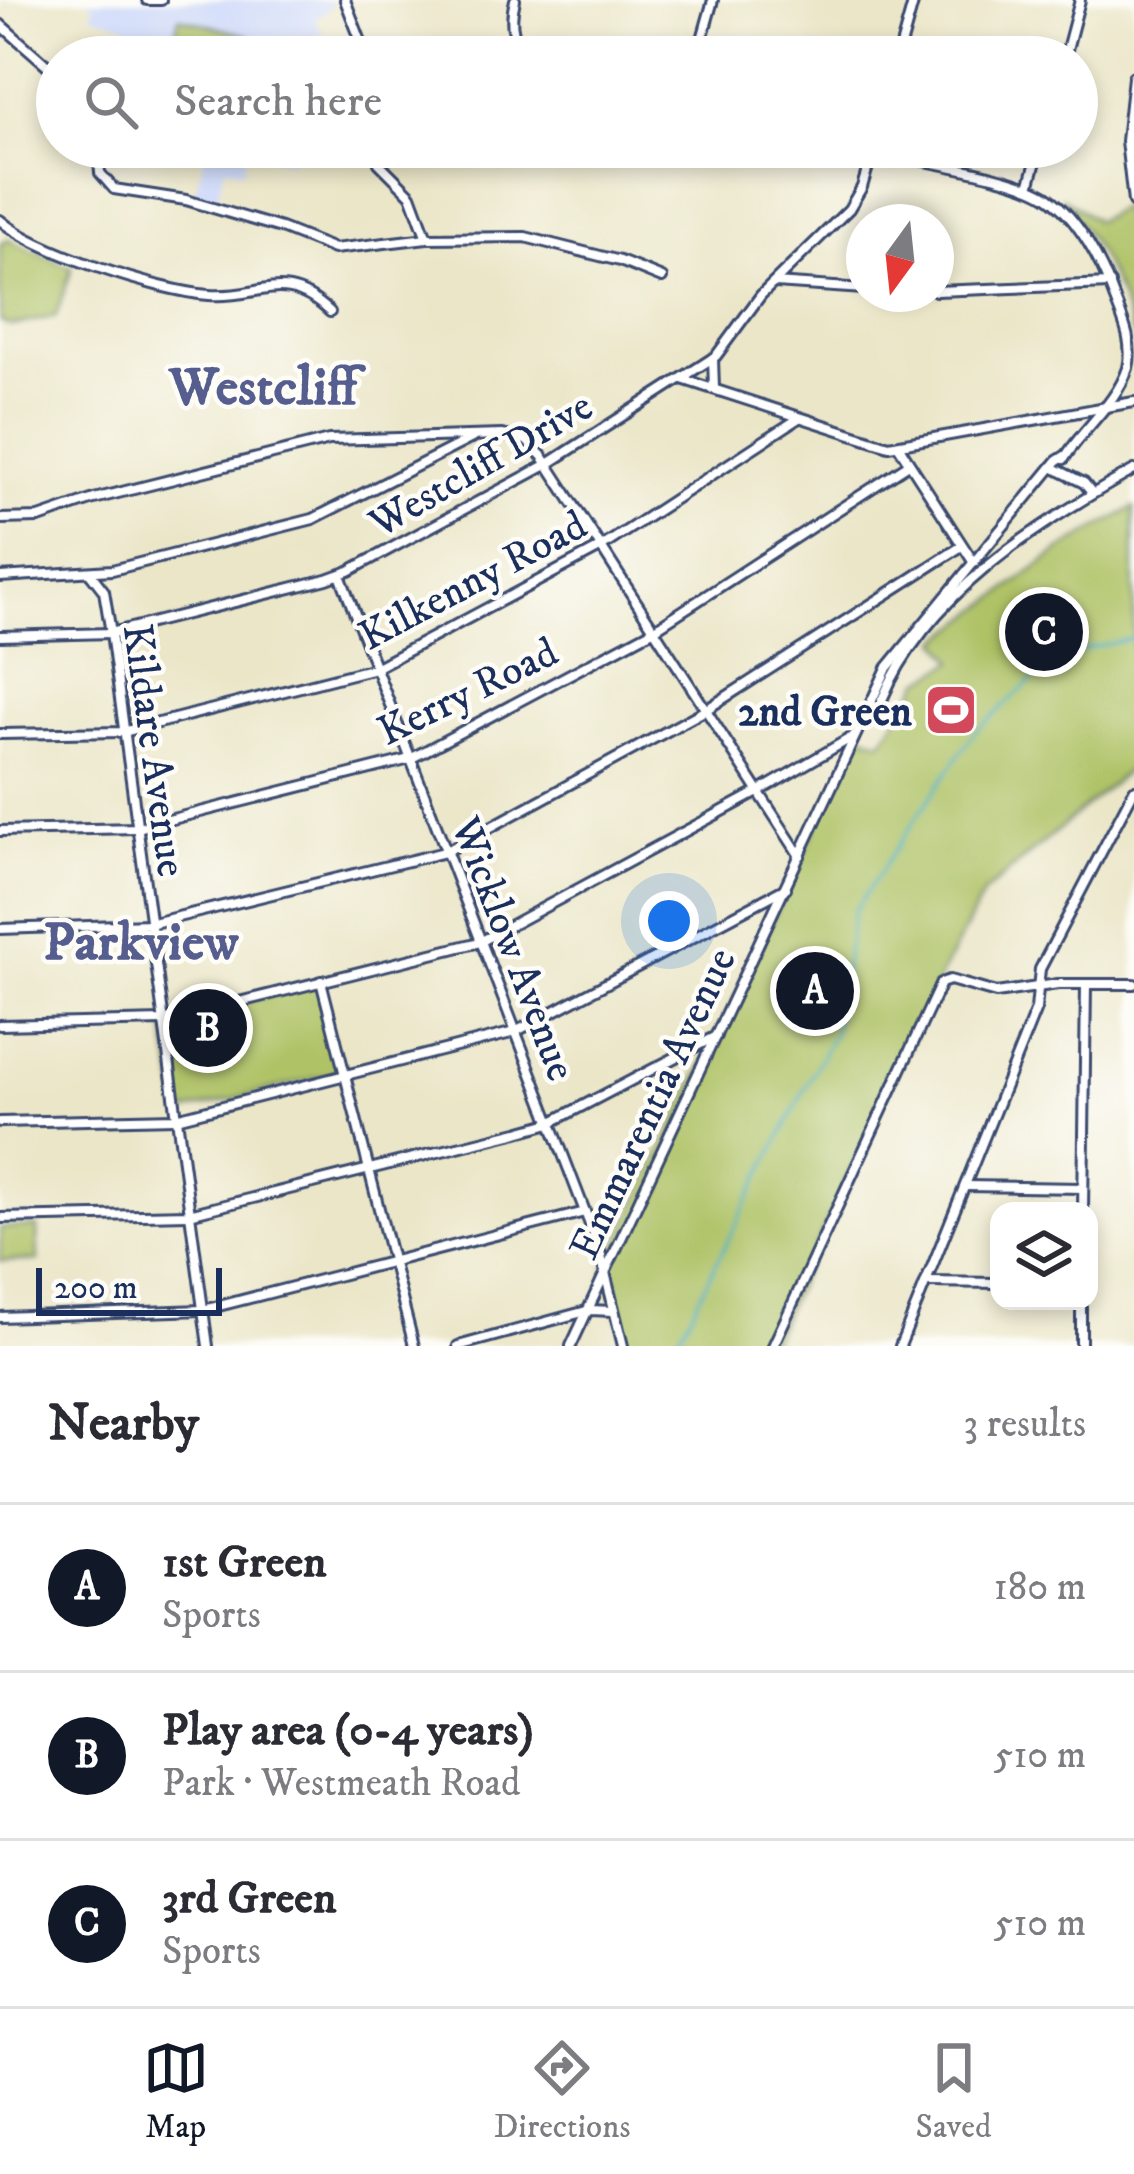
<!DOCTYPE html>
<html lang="en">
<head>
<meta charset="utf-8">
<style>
	body { margin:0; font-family:"IM FELL DW Pica",serif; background:#f7f7f7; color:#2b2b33 }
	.controls { position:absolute; right:36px; bottom:36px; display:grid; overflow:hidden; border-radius:24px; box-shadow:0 6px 18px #0003 }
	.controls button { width:108px; height:108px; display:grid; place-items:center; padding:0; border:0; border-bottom:3px solid #e1e1e2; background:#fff; color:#2b2b33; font:60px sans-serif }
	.compass { position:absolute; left:846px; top:204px; width:108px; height:108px; border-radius:50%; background:#fff; box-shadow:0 6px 18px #0003; rotate:195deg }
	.scale { position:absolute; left:36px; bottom:30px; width:186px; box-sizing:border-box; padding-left:12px; border:6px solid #1b2f5e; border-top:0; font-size:33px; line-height:42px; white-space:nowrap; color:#1b2f5e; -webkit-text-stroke:9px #fdfcf7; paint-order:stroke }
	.you { position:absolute; left:669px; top:921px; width:42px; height:42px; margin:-30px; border:9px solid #fff; border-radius:50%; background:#1a73e8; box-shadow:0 0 0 18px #1a73e833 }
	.badge { display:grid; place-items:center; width:78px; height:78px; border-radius:50%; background:#111827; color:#fff; font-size:39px; font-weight:700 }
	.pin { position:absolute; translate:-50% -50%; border:6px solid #fff; box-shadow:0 3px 12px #0006 }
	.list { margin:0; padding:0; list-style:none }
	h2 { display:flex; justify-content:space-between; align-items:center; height:156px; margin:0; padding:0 48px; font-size:51px }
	h2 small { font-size:39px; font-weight:400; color:#7c7c81 }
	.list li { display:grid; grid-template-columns:78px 1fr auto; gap:36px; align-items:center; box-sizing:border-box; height:168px; padding:0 48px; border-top:3px solid #e1e1e2 }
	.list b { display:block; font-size:45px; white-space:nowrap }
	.list p { margin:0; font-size:39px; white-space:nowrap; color:#7c7c81 }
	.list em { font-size:39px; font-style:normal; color:#7c7c81 }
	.icon { flex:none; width:66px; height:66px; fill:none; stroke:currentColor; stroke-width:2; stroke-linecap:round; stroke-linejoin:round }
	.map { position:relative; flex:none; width:1134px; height:1346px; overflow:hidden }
	.search { position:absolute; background:#fff; box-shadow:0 6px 18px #0003; left:36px; right:36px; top:36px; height:132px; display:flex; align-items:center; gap:30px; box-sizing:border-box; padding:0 42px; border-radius:66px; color:#7c7c81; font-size:45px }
	.sheet { height:660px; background:#fff }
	nav { display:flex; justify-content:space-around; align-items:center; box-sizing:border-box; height:168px; border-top:3px solid #e1e1e2; background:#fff; font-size:33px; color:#7c7c81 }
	nav a { display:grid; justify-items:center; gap:6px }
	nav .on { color:#111827 }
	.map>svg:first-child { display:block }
</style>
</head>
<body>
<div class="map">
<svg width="1134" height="1346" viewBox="0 0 1134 1346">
	<rect width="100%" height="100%" fill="#fdfcf7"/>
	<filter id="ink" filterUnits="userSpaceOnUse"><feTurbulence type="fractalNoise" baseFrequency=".00833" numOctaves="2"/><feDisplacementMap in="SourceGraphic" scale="24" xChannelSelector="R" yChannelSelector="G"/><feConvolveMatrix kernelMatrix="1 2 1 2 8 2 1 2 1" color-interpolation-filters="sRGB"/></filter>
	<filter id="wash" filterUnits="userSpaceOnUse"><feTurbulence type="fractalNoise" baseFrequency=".004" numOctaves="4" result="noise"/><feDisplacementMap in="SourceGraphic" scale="48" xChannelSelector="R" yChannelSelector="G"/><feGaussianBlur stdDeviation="2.7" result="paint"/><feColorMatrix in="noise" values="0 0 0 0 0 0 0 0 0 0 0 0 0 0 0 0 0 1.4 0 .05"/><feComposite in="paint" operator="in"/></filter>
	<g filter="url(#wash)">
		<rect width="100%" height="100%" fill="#ebe6c8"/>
		<g fill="#cfdafa">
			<polygon points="85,0 332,0 328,11 315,18 329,50 308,57 130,57 115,48 128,26 91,15 94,4"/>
			<polygon points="207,147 292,147 292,162 246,153 244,170 225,167 216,202 194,195"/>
		</g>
		<g fill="#afc266" stroke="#657862" stroke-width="3">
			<polygon points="179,17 248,36 243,57 186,57 171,53"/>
			<path d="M1061 196 1096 221 1121 207 1134 241V337C1118 282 1094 242 1061 196Z"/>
			<polygon points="9,240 72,268 56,316 11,326 0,321 0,244"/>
			<polygon points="1134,507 1134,765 984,893 943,971 769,1346 628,1346 605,1269 861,734 882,742 921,681 955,661 939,640 1062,549"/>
			<polygon points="318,983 338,1072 180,1113 164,1022"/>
			<polygon points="37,1227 38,1261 0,1261 0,1228"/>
		</g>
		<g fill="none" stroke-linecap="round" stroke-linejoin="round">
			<polyline stroke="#3faebb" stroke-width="3" points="674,1346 834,1032 854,911 973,734 1059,656 1134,638"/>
		</g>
	</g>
	<g filter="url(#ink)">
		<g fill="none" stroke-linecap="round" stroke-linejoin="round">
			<g stroke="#3a4a6e" stroke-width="14">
				<g id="minor">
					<polyline points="147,0 161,0"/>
					<polyline points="345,0 367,57"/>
					<path d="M515 0C509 25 511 43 535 57"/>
					<polyline points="0,24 57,74"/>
					<polyline points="697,57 713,0"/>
					<polyline points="898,57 914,0"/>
					<polyline points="1065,57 1080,0"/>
					<polyline points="98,147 100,173 114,189 186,200 281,228 334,249 427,238 525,237 620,261 662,278"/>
					<polyline points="373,147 379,163 411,195 427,238"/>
					<path d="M860 147C906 160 1013 173 1048 197 1078 218 1102 263 1114 297 1123 320 1134 344 1128 368 1116 404 1083 428 1064 459"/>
					<polyline points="1029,187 1040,147"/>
					<path d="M0 220C37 252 159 291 209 295 261 299 283 268 330 312"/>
					<polyline points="775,283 864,289"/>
					<polyline points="936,291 1110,284"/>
					<polyline points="713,358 714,389"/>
					<polyline points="682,379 889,446 1134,402"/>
					<polyline points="898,445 974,563"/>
					<polyline points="1052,467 1084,483 1092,493"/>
					<polyline points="0,519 39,518 94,499 329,440 502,435 526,440 543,457 800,856"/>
					<polyline points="90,573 104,591 111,633 208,1346"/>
					<polyline points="340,575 599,1248 623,1346"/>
					<polyline points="0,577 112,570 313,519 472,438"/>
					<polyline points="0,636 111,633 327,579 349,571 548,464 716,356 761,295 849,209 862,187 874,147"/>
					<path d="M882 700C926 594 1038 524 1134 470"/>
					<polyline points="0,734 123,732 375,668 600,548 799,418"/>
					<polyline points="0,831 137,828 410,759 653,630 909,464"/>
					<polyline points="0,929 149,924 445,852 704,711 962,546"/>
					<polyline points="321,981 414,1346"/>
					<polyline points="0,1025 163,1021 480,942 758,792 854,736"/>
					<polyline points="0,1122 176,1118 515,1032 786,888"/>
					<polyline points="965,1186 1083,1188"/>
					<polyline points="1083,1211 1086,985"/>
					<polyline points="0,1218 189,1214 518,1132 550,1123 716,1036"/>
					<polyline points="926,1282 999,1283"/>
					<polyline points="0,1317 203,1310 585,1212"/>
					<polyline points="458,1346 590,1310 613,1311"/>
					<polyline points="571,1346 887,668 1057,461 1065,456"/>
					<polyline points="773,1346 941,983 950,980 996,993 1058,984 1134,984"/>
					<polyline points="900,1346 1036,1009 1040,969 1134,790"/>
					<polyline points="1081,1346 1081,1301"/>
				</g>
			</g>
			<g stroke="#3a4a6e" stroke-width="16">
				<polyline id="major" points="1134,77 1127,141 1134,202"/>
			</g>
			<use href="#minor" stroke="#fff" stroke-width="8"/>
			<use href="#major" stroke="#fff" stroke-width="10"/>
		</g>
	</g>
	<defs>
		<g id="stadium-square" transform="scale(2.7)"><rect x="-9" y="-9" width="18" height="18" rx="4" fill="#d1495b" stroke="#fdfcf7"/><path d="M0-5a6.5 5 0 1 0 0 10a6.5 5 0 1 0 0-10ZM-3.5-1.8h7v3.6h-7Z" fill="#fff"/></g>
	</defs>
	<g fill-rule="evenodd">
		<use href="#stadium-square" x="951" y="710"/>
	</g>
	<g text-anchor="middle" stroke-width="9" stroke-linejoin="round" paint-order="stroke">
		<g font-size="42" fill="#1b2f5e" stroke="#fdfcf7">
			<text transform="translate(480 463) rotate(-30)" y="15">Westcliff Drive</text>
			<text transform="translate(472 579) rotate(-28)" y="15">Kilkenny Road</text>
			<text transform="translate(467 690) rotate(-26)" y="15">Kerry Road</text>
			<text transform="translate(156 750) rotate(82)" y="15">Kildare Avenue</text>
			<text transform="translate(515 948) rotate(69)" y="15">Wicklow Avenue</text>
			<text transform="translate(651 1103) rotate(-65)" y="15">Emmarentia Avenue</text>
		</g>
		<g font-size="42" font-weight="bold" fill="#1b2f5e" stroke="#fdfcf7" text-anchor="end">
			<text x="912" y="725">2nd Green</text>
		</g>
		<g font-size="54" font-weight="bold" fill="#555e8e" stroke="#fdfcf7">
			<text x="263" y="404">Westcliff</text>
			<text x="141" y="959">Parkview</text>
		</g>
	</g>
</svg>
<div class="controls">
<button><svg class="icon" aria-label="layers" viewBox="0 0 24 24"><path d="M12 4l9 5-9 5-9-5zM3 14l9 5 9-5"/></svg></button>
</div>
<svg class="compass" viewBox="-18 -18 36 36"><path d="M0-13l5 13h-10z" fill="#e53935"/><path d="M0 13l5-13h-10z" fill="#7c7c81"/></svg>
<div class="scale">200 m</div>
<div class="you"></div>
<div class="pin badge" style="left:815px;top:991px">A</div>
<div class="pin badge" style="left:208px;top:1028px">B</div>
<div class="pin badge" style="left:1044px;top:632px">C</div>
<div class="search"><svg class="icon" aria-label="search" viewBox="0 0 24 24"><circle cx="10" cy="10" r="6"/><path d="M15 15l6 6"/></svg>Search here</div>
</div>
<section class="sheet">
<h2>Nearby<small>3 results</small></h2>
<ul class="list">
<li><span class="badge">A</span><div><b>1st Green</b><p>Sports</p></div><em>180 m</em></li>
<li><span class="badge">B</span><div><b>Play area (0-4 years)</b><p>Park · Westmeath Road</p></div><em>510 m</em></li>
<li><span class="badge">C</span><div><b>3rd Green</b><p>Sports</p></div><em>510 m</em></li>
</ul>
</section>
<nav>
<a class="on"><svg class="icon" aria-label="map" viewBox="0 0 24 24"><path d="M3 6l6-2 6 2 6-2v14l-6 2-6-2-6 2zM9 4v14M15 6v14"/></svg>Map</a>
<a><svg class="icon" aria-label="directions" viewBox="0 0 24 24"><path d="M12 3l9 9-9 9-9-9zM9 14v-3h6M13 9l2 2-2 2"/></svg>Directions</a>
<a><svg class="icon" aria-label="saved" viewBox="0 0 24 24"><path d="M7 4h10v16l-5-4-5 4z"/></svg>Saved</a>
</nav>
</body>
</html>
